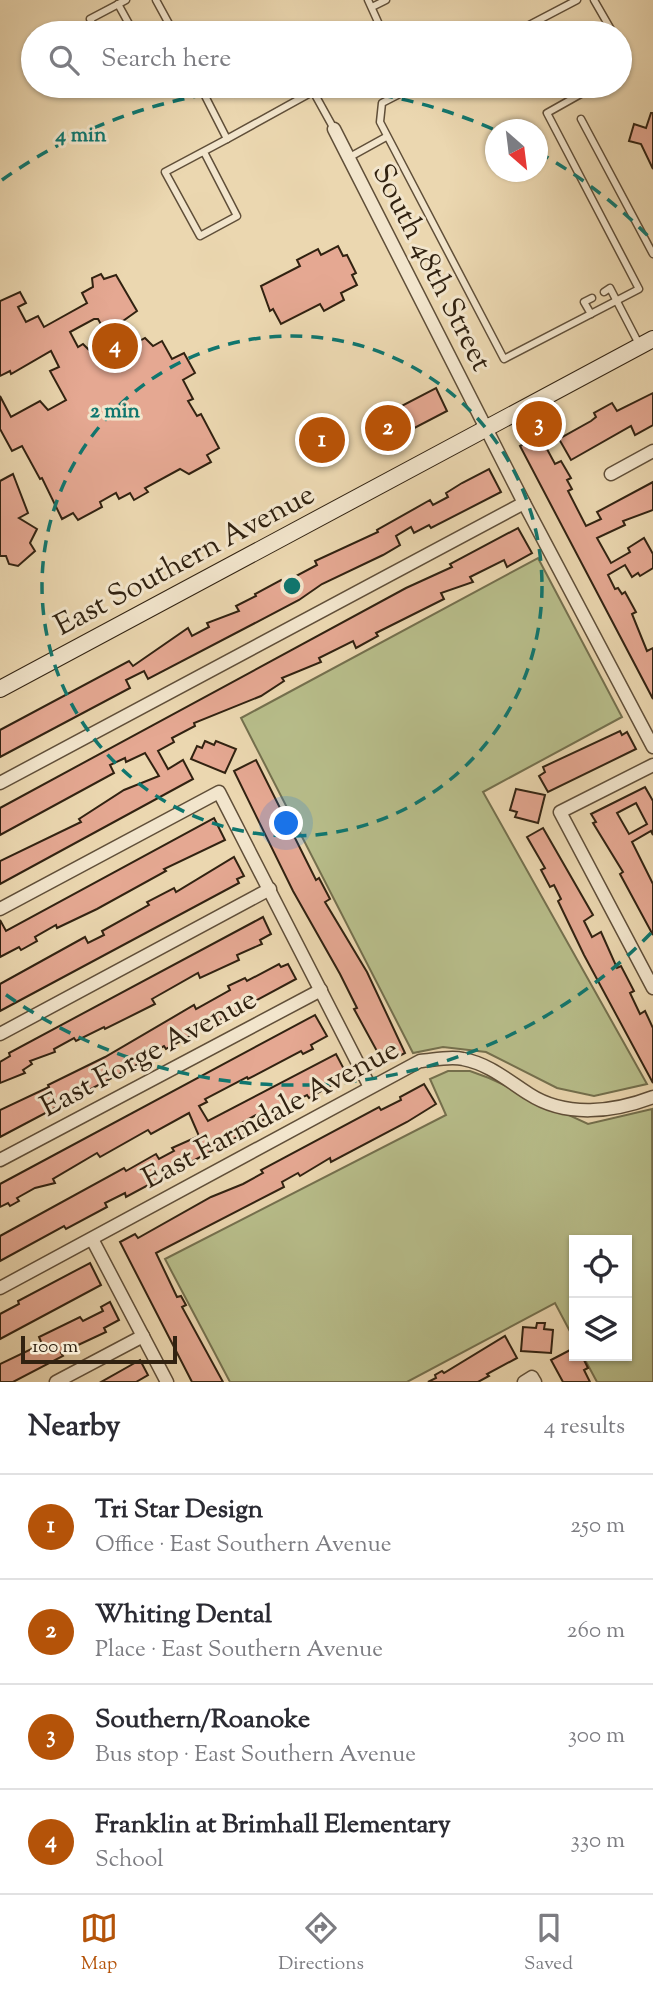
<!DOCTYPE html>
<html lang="en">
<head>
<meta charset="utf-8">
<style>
	body { margin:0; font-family:"Sorts Mill Goudy",serif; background:#f7f7f7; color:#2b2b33 }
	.controls { position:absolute; right:21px; bottom:21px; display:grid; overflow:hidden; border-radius:0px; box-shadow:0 2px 5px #0004 }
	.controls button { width:63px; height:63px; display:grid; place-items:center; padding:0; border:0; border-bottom:2px solid #e1e1e2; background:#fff; color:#2b2b33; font:35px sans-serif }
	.compass { position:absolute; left:485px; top:119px; width:63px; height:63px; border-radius:50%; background:#fff; box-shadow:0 2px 5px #0004; rotate:152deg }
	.scale { position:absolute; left:21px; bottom:18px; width:156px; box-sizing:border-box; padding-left:7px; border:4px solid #312211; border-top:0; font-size:19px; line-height:24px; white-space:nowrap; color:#312211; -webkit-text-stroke:5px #f2e5cc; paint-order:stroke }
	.you { position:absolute; left:287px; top:824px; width:24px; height:24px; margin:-18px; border:5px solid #fff; border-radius:50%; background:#1a73e8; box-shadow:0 0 0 10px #1a73e833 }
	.badge { display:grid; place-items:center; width:46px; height:46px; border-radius:50%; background:#b45309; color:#fff; font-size:23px; font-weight:700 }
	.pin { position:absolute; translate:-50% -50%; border:4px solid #fff; box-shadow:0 2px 7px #0006 }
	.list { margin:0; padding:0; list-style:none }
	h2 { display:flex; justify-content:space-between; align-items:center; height:91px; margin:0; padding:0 28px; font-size:30px }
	h2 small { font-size:23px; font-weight:400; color:#7c7c81 }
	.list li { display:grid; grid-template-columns:46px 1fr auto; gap:21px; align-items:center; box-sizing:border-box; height:105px; padding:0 28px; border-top:2px solid #e1e1e2 }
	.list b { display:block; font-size:26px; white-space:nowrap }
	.list p { margin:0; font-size:23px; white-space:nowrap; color:#7c7c81 }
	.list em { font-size:23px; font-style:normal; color:#7c7c81 }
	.icon { flex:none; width:38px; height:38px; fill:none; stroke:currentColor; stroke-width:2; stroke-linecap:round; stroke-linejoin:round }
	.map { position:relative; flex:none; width:653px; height:1382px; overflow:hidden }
	.search { position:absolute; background:#fff; box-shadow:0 2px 5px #0004; left:21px; right:21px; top:21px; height:77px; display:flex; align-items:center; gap:18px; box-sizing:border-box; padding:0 24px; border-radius:38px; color:#7c7c81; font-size:26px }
	.sheet { height:511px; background:#fff }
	nav { display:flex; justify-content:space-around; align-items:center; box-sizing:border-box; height:98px; border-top:2px solid #e1e1e2; background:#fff; font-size:19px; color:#7c7c81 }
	nav a { display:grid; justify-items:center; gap:4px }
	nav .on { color:#b45309 }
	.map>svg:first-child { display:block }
</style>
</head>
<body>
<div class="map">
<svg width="653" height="1382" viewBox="0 0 653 1382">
	<rect width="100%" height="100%" fill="#ebd7b0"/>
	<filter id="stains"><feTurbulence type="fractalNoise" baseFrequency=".00286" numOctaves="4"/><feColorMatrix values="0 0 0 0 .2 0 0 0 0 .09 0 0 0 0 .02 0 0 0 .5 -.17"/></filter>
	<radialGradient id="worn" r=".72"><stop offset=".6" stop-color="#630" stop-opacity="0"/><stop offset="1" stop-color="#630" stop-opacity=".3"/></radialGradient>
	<g fill="#b8be8b" stroke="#74704e" stroke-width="2">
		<polygon points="538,558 622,717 483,792 647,1084 594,1096 557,1088 486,1052 443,1047 413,1053 241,718"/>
		<polygon points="448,1071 470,1071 489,1078 588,1124 652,1109 653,1382 597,1382 583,1356 627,1356 627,1240 574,1240 574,1339 555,1303 407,1382 230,1382 165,1259 446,1115 430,1079"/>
	</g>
	<g fill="#e5a892" stroke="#312211" stroke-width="2" fill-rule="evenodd">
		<polygon points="651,113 653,113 653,169 641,144 629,141 634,124 646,128"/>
		<polygon points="338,246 343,256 347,255 356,273 352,275 357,285 341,293 344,300 324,311 320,304 281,324 273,309 270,311 261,286 300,266 297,260 318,249 321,255"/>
		<polygon points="101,274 104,279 116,275 137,311 106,333 98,319 94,319 70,332 78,347 83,344 89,350 98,345 110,367 126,358 122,351 145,338 153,346 162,341 172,359 184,353 195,373 183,380 193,399 188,401 197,416 201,414 219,448 207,455 211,462 189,474 180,469 145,488 148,492 134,500 130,493 119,499 116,493 100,502 102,507 78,520 73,513 62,519 42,478 40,479 22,446 12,451 0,429 0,396 11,417 40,401 48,410 66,400 50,371 59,367 51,351 11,374 10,371 0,376 0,301 20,292 26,303 18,307 26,322 38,316 44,327 87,303 82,293 93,287 92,278"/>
		<polygon points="436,388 447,411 378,447 367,424"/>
		<polygon points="653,393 653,425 635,435 631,426 571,460 559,439 591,421 596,417 594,413 612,403 617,411"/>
		<polygon points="326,420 341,448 318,460 303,432"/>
		<polygon points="540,436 555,464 561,461 571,478 567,480 572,489 568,491 586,526 601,519 597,512 653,482 653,510 623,521 625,525 597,538 611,563 630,552 628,548 644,538 653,554 653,568 640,576 638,573 632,577 625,565 608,575 615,589 618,588 622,594 625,592 636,612 632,614 647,651 653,648 653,699 520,446"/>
		<polygon points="489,469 501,492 431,528 429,525 414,533 411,527 396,536 400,545 383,555 322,584 299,600 148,679 144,671 126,680 130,688 0,757 0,730 129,661 133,666 188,628 192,636 209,627 207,623 239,611 236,606 256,596 255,594 281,580 283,583 317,565 315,561 378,532 377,530 430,500 433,505 448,497 446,493 462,483"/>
		<polygon points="13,474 28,513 19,518 37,529 30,543 35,551 18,566 9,564 6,556 0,556 0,481"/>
		<polygon points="518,528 532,553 507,567 504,560 470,577 473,582 441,593 444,599 376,633 378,636 356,648 353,641 319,658 321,662 282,678 284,681 261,696 194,723 195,726 172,738 174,742 158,751 168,769 183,760 193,779 0,884 0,861 81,822 79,819 124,790 159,776 145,753 126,762 125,758 110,765 114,773 0,835 0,808 406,588 452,567 450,564"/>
		<polygon points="620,731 622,735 627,732 636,749 548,792 539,776 545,772 543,767"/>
		<polygon points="205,741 214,745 216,741 236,749 225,773 191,759 197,746 202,748"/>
		<polygon points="256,760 316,880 319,878 330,899 325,902 367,972 405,1053 384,1064 354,1009 357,1008 340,974 293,891 234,771"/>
		<path d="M645 787 653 801V835L651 831 632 842 653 884V935L620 874 623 872 593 823 596 822 591 814ZM636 803 647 824 629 834 617 813Z"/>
		<polygon points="516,789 545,795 538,823 515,817 517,812 510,810"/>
		<polygon points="214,818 225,840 164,869 166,871 97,909 57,928 56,925 35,937 37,941 21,950 19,947 0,957 0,920 6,931"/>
		<polygon points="543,828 593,915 584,921 592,937 601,932 617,968 621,966 634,991 630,993 640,1014 645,1011 653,1028 653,1083 584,955 558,901 561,899 554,885 550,887 541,870 545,868 527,837"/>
		<polygon points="234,857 244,876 237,879 239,883 0,1011 0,984 85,937 88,943 104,935 102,931 149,905 147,902 174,888 176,892"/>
		<polygon points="263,917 271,934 260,940 262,944 237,955 239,960 200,978 198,973 152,999 155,1004 105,1029 104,1027 76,1041 74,1038 54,1049 55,1052 30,1061 32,1064 23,1070 25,1073 0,1083 0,1062 10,1056 9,1053"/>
		<polygon points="279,964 281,967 288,964 296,979 166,1049 164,1046 144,1057 146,1060 0,1137 0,1110 49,1087 48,1085 105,1057 194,1005 196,1009 230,990 228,986 245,978 247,981"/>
		<polygon points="315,1015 327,1036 311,1045 313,1049 303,1054 301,1051 248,1079 247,1077 205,1099 207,1102 199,1106 208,1121 336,1054 346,1073 339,1077 341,1080 309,1098 307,1095 285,1106 260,1122 256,1115 240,1124 245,1133 126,1197 125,1193 105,1203 107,1207 66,1229 64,1226 0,1261 0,1236 124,1168 126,1171 156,1154 159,1159 174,1151 172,1148 199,1136 189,1113 151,1134 148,1130 100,1157 97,1153 53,1179 55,1183 35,1188 17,1198 19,1201 10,1206 8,1203 0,1207 0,1184"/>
		<polygon points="424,1084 436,1104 407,1122 331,1162 330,1158 300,1176 298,1173 282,1182 284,1187 156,1253 177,1297 181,1296 186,1305 182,1307 223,1382 192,1382 120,1242 135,1234 138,1238 211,1197 243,1184 263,1173 261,1170 379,1107 381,1110 401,1100 400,1097"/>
		<polygon points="90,1263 101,1285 0,1339 0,1314 19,1304 18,1301"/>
		<polygon points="110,1302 119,1320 104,1328 106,1332 61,1353 63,1356 13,1382 0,1382 0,1364 42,1344 39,1337 80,1317 83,1321 103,1311 101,1307"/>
		<polygon points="537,1323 545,1323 544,1329 553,1330 551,1353 521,1351 523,1327 536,1328"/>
		<polygon points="505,1336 517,1358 487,1374 489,1376 478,1382 428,1382 436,1378 435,1375 442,1371 444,1373"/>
		<polygon points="574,1348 574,1356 582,1356 588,1368 584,1370 590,1382 563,1382 551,1360"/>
		<polygon points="140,1360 148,1375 136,1382 101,1382"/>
	</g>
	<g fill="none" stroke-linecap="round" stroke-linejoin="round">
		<g stroke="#604f39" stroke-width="9">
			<g id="service">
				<polyline points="156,0 174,33"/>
				<polyline points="368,0 383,33"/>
				<polyline points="594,0 613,33"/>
				<polyline points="118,4 134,33"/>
				<polyline points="372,7 386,0"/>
				<polyline points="97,33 90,19 126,0"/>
				<polyline points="514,33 577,0"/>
				<polyline points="620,46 625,56 625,69 620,72"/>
				<polyline points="200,86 227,139 323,86"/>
				<polyline points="415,86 382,103 380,122 504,359 639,289 547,113 595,86"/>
				<polyline points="313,91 334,129"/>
				<polyline points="581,119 653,254"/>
				<polyline points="204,152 237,216 200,236 165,172 227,139"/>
				<polyline points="348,158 386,137"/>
				<polyline points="604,292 610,288 639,344"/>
				<polyline points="591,314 584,302 592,298"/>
			</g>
		</g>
		<g stroke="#604f39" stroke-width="15">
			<g id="minor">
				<polyline points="334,129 524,503 653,747"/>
				<polyline points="611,474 653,451"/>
				<polyline points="653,765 560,812 653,988"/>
				<polyline points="0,783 524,503"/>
				<polyline points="0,909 219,792 370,1087"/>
				<polyline points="0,1034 270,889"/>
				<polyline points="0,1160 321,990"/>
				<polyline points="92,1239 167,1382"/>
				<path d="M0 1288 420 1061C433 1060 450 1056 463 1059 489 1064 507 1080 529 1094 566 1118 614 1112 653 1097"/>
				<polyline points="56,1382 143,1336"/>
				<polyline points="524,1382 532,1377 535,1382"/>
			</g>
		</g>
		<g stroke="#312211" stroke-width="18">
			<polyline id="secondary" points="0,689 653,339"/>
		</g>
		<use href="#service" stroke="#f2e5cc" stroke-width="6"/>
		<use href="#minor" stroke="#f2e5cc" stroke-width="12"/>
		<use href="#secondary" stroke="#f2e5cc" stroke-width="16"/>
	</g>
	<g fill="none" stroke="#0f766e" stroke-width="3.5" stroke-dasharray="12 9">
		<circle cx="292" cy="586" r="250"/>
		<path d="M651 933A499 499 0 0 1 2 992M2 180A499 499 0 0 1 495 130M538 152A499 499 0 0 1 651 239"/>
	</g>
	<g text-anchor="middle" stroke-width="6" stroke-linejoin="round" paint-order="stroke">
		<g font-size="30" fill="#312211" stroke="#f2e5cc">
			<text transform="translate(433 267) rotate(63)" y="10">South 48th Street</text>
			<text transform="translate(184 559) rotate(-28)" y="10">East Southern Avenue</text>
			<text transform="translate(148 1052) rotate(-28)" y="10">East Forge Avenue</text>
			<text transform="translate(270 1113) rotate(-28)" y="10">East Farmdale Avenue</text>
		</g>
	</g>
	<circle cx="292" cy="586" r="10" fill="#0f766e" stroke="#f2e5cc" stroke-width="3.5"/>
	<g font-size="21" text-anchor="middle" font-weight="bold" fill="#0f766e" stroke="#f2e5cc" stroke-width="6" stroke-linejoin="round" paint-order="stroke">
		<text x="81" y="141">4 min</text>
		<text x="115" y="417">2 min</text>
	</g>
	<rect width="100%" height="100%" filter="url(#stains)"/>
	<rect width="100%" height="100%" fill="url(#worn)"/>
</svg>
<div class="controls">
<button><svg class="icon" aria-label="locate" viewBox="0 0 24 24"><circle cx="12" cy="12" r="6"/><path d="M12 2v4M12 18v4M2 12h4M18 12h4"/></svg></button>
<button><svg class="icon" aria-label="layers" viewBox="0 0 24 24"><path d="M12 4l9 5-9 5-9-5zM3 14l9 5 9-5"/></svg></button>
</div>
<svg class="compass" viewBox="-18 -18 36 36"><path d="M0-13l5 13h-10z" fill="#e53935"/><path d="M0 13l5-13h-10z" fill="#7c7c81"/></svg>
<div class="scale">100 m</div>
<div class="you"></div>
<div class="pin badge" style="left:322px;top:440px">1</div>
<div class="pin badge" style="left:388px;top:428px">2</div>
<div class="pin badge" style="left:539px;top:424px">3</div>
<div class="pin badge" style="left:115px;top:346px">4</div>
<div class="search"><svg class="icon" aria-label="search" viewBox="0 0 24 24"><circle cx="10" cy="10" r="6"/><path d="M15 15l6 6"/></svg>Search here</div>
</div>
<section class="sheet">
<h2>Nearby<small>4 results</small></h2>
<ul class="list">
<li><span class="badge">1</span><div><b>Tri Star Design</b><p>Office · East Southern Avenue</p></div><em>250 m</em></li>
<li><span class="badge">2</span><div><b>Whiting Dental</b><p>Place · East Southern Avenue</p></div><em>260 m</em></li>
<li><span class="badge">3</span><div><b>Southern/Roanoke</b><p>Bus stop · East Southern Avenue</p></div><em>300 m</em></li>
<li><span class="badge">4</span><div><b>Franklin at Brimhall Elementary</b><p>School</p></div><em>330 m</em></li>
</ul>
</section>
<nav>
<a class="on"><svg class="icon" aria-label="map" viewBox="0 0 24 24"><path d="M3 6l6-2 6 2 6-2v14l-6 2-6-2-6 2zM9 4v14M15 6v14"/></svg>Map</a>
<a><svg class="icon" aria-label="directions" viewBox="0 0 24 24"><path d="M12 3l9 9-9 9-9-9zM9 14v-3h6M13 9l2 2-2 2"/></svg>Directions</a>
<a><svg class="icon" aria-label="saved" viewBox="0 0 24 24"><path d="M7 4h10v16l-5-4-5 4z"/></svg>Saved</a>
</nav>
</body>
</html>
